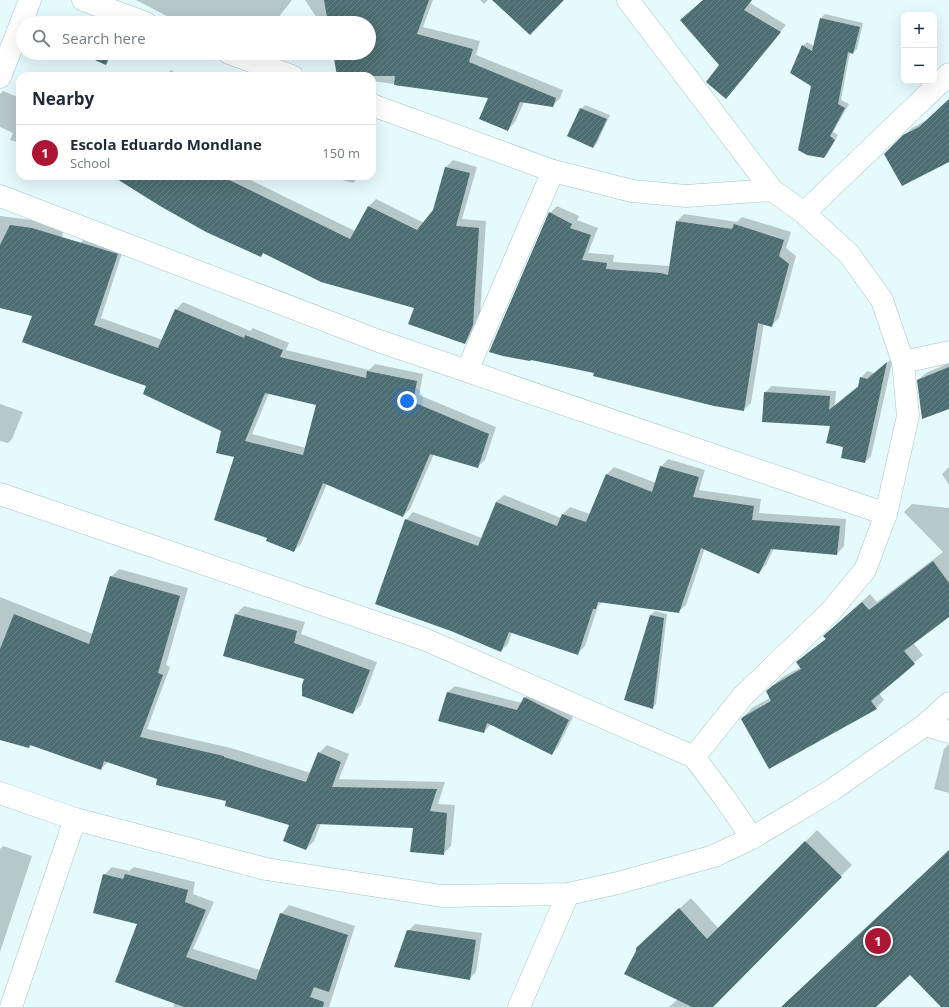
<!DOCTYPE html>
<html lang="en">
<head>
<meta charset="utf-8">
<style>
	body { margin:0; font-family:"Open Sans",sans-serif; background:#f6f6f7; color:#1f2937 }
	.controls { position:absolute; right:12px; top:12px; display:grid; overflow:hidden; border-radius:8px; box-shadow:0 4px 16px #0002 }
	.controls button { width:36px; height:36px; display:grid; place-items:center; padding:0; border:0; border-bottom:1px solid #e0e1e3; background:#fff; color:#1f2937; font:20px sans-serif }
	.you { position:absolute; left:407px; top:401px; width:14px; height:14px; margin:-10px; border:3px solid #fff; border-radius:50%; background:#1a73e8; box-shadow:0 0 0 6px #1a73e833 }
	.badge { display:grid; place-items:center; width:26px; height:26px; border-radius:50%; background:#ac1634; color:#fff; font-size:13px; font-weight:700 }
	.pin { position:absolute; translate:-50% -50%; border:2px solid #fff; box-shadow:0 1px 4px #0006 }
	.list { margin:0; padding:0; list-style:none }
	h2 { display:flex; justify-content:space-between; align-items:center; height:52px; margin:0; padding:0 16px; font-size:17px }
	h2 small { font-size:13px; font-weight:400; color:#747a83 }
	.list li { display:grid; grid-template-columns:26px 1fr auto; gap:12px; align-items:center; box-sizing:border-box; height:56px; padding:0 16px; border-top:1px solid #e0e1e3 }
	.list b { display:block; font-size:15px; white-space:nowrap }
	.list p { margin:0; font-size:13px; white-space:nowrap; color:#747a83 }
	.list em { font-size:13px; font-style:normal; color:#747a83 }
	.icon { flex:none; width:22px; height:22px; fill:none; stroke:currentColor; stroke-width:2; stroke-linecap:round; stroke-linejoin:round }
	.map { position:relative; flex:none; width:949px; height:1007px; overflow:hidden }
	.search { position:absolute; background:#fff; box-shadow:0 4px 16px #0002; left:16px; top:16px; width:360px; height:44px; display:flex; align-items:center; gap:10px; box-sizing:border-box; padding:0 14px; border-radius:22px; color:#747a83; font-size:15px }
	.panel { position:absolute; background:#fff; box-shadow:0 4px 16px #0002; left:16px; top:72px; width:360px; height:108px; border-radius:12px }
	.map>svg:first-child { display:block }
</style>
</head>
<body>
<div class="map">
<svg width="949" height="1007" viewBox="0 0 949 1007">
	<defs>
		<pattern id="building-hatch" width="6" height="6" patternUnits="userSpaceOnUse"><rect width="6" height="6" fill="#4c6d71"/><path d="M-1 1l2-2M0 6l6-6M5 7l2-2" fill="none" stroke="#678184"/></pattern>
	</defs>
	<rect width="100%" height="100%" fill="#e5fafd"/>
	<g fill="#0003" fill-rule="evenodd">
		<polygon points="136,0 292,0 274,23 191,23 186,21 184,23 180,23"/>
		<polygon points="305,0 433,0 423,27 480,41 476,55 563,90 560,98 553,106 524,102 515,122 508,130 489,97 372,81 372,76 350,76 334,53 369,53 369,23 320,23"/>
		<polygon points="480,0 488,0 484,4"/>
		<polygon points="703,0 752,0 750,3 786,25 726,98 721,65"/>
		<polygon points="825,14 863,23 857,49 853,53 850,52 841,100 849,104 833,132 838,135 828,153 824,157 812,85 792,73 803,46 807,42 814,46 821,18"/>
		<polygon points="171,70 181,76 165,76"/>
		<polygon points="3,91 20,98 20,143 10,140 13,133 0,127 0,94"/>
		<polygon points="949,100 949,160 885,154 912,128 927,120"/>
		<polygon points="585,105 610,115 597,143 593,147 581,109"/>
		<polygon points="453,160 477,167 462,219 486,221 480,317 472,335 465,343 415,307 264,252 261,256 124,176 220,176 225,179 229,176 242,176 355,231 369,206 376,199 424,223 434,210 446,167"/>
		<polygon points="327,176 360,176 353,183"/>
		<polygon points="557,206 579,216 577,220 598,228 588,253 614,255 613,262 670,266 677,221 684,214 737,222 742,217 791,232 786,248 796,256 779,318 772,325 764,323 751,403 743,410 595,372 550,213"/>
		<path d="M0 216 39 221 64 228 51 286 80 243 87 236 124 247 101 318 163 340 176 310 183 302 250 331 253 328 289 343 286 350 369 370 375 364 423 374 419 395 496 427 485 460 477 467 434 454 410 509 403 516 327 484 301 544 294 551 268 537 235 456 222 430 33 315 0 307ZM269 393 318 404 306 448 252 434Z"/>
		<polygon points="893,358 871,456 865,462 845,446 831,425 763,421 765,392 772,386 836,391 835,405 859,385 861,378 867,371 874,373"/>
		<polygon points="949,363 949,408 918,380 926,373"/>
		<polygon points="0,404 23,412 12,439 8,443 0,441"/>
		<polygon points="668,459 705,470 699,490 761,499 759,513 846,519 844,546 837,554 774,548 766,565 759,572 705,548 686,605 678,612 602,602 598,606 585,646 578,653 512,632 508,644 501,651 406,520 413,512 482,538 496,502 504,495 561,518 563,514 570,507 590,514 607,474 614,467 656,483 661,467"/>
		<polygon points="949,467 949,485 942,474"/>
		<polygon points="912,504 949,508 949,616 913,643 923,655 879,693 884,700 876,708 743,717 752,708 770,698 767,692 781,678 801,667 797,662 806,654 827,638 833,628 870,594 877,602 943,552 904,512"/>
		<polygon points="119,569 188,588 166,665 170,667 147,729 231,748 311,773 319,753 327,745 349,754 339,779 445,782 438,804 455,805 451,846 443,854 414,827 321,823 314,841 306,849 290,824 228,800 108,762 101,769 32,744 29,747 0,739 0,597 93,634 111,577"/>
		<polygon points="244,606 305,622 301,634 377,662 361,705 353,713 306,678 225,655 236,614"/>
		<polygon points="655,611 667,614 656,704 652,708 651,615"/>
		<polygon points="455,686 522,703 525,698 531,691 575,713 558,747 552,754 491,724 484,732 448,692"/>
		<polygon points="949,744 949,793 934,789 944,749"/>
		<polygon points="817,830 852,865 711,1007 669,1007 678,999 651,935 691,898 719,929"/>
		<polygon points="3,846 32,856 0,952 0,849"/>
		<polygon points="112,867 129,871 134,867 195,882 193,894 214,902 193,949 260,970 281,914 289,905 355,926 329,1007 173,1007 175,1002 138,923 104,875"/>
		<polygon points="415,924 482,933 476,972 469,979 408,931"/>
	</g>
	<g fill="url(#building-hatch)" fill-rule="evenodd">
		<polygon points="324,0 429,0 417,34 473,49 469,62 556,98 553,107 520,102 508,131 479,119 488,98 394,85 395,76 337,76 333,53 369,53 369,23 328,23"/>
		<polygon points="492,0 564,0 530,35"/>
		<polygon points="703,0 752,0 744,10 781,32 726,99 706,82 719,65 680,20"/>
		<polygon points="820,18 860,27 853,54 848,52 838,104 845,108 830,136 835,140 824,158 807,155 798,150 811,86 790,73 802,45 812,51"/>
		<polygon points="79,53 111,53 106,65"/>
		<polygon points="949,99 949,162 902,186 884,154 903,135 919,127"/>
		<polygon points="580,108 607,119 593,148 567,136"/>
		<polygon points="445,167 470,173 456,226 479,228 473,325 465,344 408,324 414,308 321,282 263,253 261,257 206,232 160,206 112,176 221,176 350,239 368,206 417,230 433,210"/>
		<polygon points="549,212 572,224 570,228 591,235 582,260 607,263 606,269 661,273 668,275 676,221 732,229 734,224 784,240 779,256 789,264 772,327 758,323 744,411 714,406 593,376 594,373 531,360 530,361 503,356 489,352"/>
		<path d="M10 225 32 228 118 254 94 325 158 348 175 309 244 338 245 335 283 350 280 357 366 378 367 371 417 381 413 402 489 434 478 468 430 454 403 517 323 483 294 552 266 541 267 538 214 520 234 457 216 453 221 431 143 394 146 386 22 342 32 316 0 308V245ZM265 393 316 405 303 455 245 441Z"/>
		<polygon points="887,362 865,463 841,458 843,447 826,443 830,426 762,422 764,392 830,396 829,410 858,387 860,377 867,379"/>
		<polygon points="949,367 949,409 922,419 917,380"/>
		<polygon points="660,466 699,477 693,497 754,506 752,520 840,526 837,555 771,549 759,574 701,548 679,613 598,602 596,609 593,609 578,655 509,632 501,652 451,631 375,604 405,519 478,546 496,502 557,526 562,514 586,522 606,474 652,492"/>
		<polygon points="933,561 949,583 949,617 904,651 915,664 871,701 877,709 769,769 741,719 743,717 771,701 766,691 772,686 801,669 796,662 826,639 823,636 862,602 869,610"/>
		<polygon points="110,576 180,596 158,673 163,675 140,737 224,756 224,757 306,782 318,752 341,762 332,787 437,789 430,811 447,813 444,855 410,852 413,828 317,824 306,850 283,841 289,825 225,806 226,801 156,785 157,779 104,761 101,770 30,745 29,748 0,740 0,649 14,614 89,644"/>
		<polygon points="235,614 297,631 294,643 370,670 353,714 302,696 302,685 304,679 223,656"/>
		<polygon points="650,615 664,618 653,709 624,700"/>
		<polygon points="447,692 517,710 524,697 569,720 552,755 487,723 484,733 438,721"/>
		<polygon points="805,841 842,877 713,1007 692,1007 624,974 636,951 636,948 679,908 707,939"/>
		<polygon points="949,850 949,1007 941,1007 910,975 876,1007 781,1007"/>
		<polygon points="103,874 123,879 125,874 188,890 185,902 206,910 186,957 256,980 280,913 348,935 329,992 314,987 310,997 324,1002 323,1007 184,1007 115,982 137,924 93,913"/>
		<polygon points="407,930 476,940 470,980 394,967"/>
	</g>
	<g fill="none" stroke-linecap="round" stroke-linejoin="round">
		<g stroke="#a1c4c9" stroke-width="23">
			<g id="minor">
				<polyline points="83,0 146,23"/>
				<polyline points="628,0 772,190 804,213 849,254 882,300 903,362 908,416 886,514 865,570 830,612 743,696 694,757"/>
				<polyline points="229,53 292,76"/>
				<polyline points="0,77 30,0"/>
				<polyline points="372,105 553,171 632,191 686,196 772,190"/>
				<polyline points="0,196 379,341 886,514"/>
				<polyline points="804,213 949,74"/>
				<polyline points="903,362 949,352"/>
				<polyline points="467,371 553,171"/>
				<polyline points="0,494 424,639 694,757 724,797 752,838"/>
				<polyline points="925,725 949,732"/>
				<polyline points="0,793 75,819 266,869 442,896 568,894 618,883 714,856 752,838 832,790 925,725 949,703"/>
				<polyline points="11,1007 75,819"/>
				<polyline points="519,1007 568,894"/>
			</g>
		</g>
		<use href="#minor" stroke="#fff" stroke-width="22"/>
	</g>
</svg>
<div class="controls">
<button>+</button>
<button>−</button>
</div>
<div class="you"></div>
<div class="pin badge" style="left:878px;top:941px">1</div>
<div class="search"><svg class="icon" aria-label="search" viewBox="0 0 24 24"><circle cx="10" cy="10" r="6"/><path d="M15 15l6 6"/></svg>Search here</div>
<section class="panel">
<h2>Nearby<small></small></h2>
<ul class="list">
<li><span class="badge">1</span><div><b>Escola Eduardo Mondlane</b><p>School</p></div><em>150 m</em></li>
</ul>
</section>
</div>
</body>
</html>
